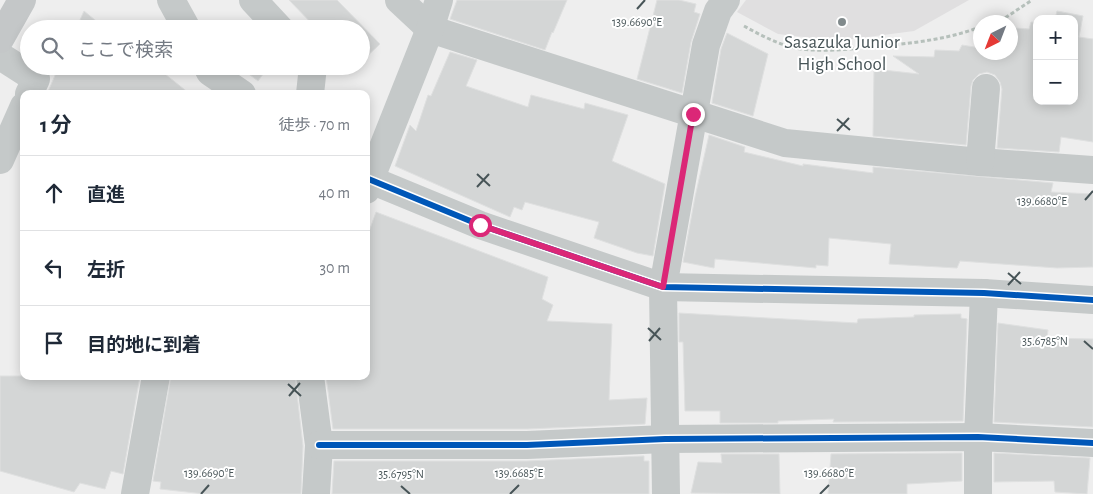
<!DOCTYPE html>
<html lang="ja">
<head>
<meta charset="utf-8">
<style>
	body { margin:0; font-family:"Alegreya Sans","Noto Sans JP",sans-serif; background:#f2f2f3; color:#1f2937 }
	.controls { position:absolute; right:15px; top:15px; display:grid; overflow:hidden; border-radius:10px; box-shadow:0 2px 12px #0003 }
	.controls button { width:45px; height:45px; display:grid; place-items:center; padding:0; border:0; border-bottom:1px solid #e0e1e3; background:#fff; color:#1f2937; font:25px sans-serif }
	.compass { position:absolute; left:973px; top:15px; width:45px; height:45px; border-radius:50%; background:#fff; box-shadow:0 2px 12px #0003; rotate:222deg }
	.stop { position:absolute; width:15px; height:15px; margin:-11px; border:4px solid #db2777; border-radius:50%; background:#fff }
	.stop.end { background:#db2777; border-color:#fff; box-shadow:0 1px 5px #0008 }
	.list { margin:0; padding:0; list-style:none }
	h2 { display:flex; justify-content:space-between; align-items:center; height:65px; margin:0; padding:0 20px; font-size:21px }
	h2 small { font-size:16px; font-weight:400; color:#747a83 }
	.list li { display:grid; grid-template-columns:32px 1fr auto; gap:15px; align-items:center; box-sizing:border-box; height:75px; padding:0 20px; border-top:1px solid #e0e1e3 }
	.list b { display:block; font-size:19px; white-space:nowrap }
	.list em { font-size:16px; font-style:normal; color:#747a83 }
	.icon { flex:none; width:28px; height:28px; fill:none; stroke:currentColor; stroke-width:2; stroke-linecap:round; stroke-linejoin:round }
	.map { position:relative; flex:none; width:1093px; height:494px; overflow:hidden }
	.search { position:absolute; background:#fff; box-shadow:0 2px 12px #0003; left:20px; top:20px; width:350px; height:55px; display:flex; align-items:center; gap:12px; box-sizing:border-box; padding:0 18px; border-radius:28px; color:#747a83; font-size:19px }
	.panel { position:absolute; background:#fff; box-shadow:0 2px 12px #0003; left:20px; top:90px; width:350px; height:290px; border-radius:10px }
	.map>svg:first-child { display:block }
</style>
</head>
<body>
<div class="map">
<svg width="1093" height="494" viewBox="0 0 1093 494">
	<rect width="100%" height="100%" fill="#eee"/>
	<polygon fill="#e0dfe0" points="746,0 969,0 914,31 837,41 778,34 737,12"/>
	<g fill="#d4d6d6" stroke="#dfe0e0">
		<polygon points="289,0 337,0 380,44 361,62 361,29 317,29"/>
		<polygon points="457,0 567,0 553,33 552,32 545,50 450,19"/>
		<polygon points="657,0 679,0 696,4 694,12 700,14 691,42 682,93 637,79"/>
		<polygon points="84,11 106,29 76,29"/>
		<polygon points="1057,11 1083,16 1079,37 1093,39 1093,142 1061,137 1059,152 997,148 1002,89 1000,82 995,75 987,72 979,74 973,80 971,86 966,145 873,136 874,69 919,74 893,56 934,57 935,50 959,51 962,45 980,48 980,52 1010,53 1010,37 1014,37 1015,28 1029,29 1031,22 1037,22 1037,101 1074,101 1074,19 1055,19"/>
		<polygon points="727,33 768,54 753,116 712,103 721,49"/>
		<polygon points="450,52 477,60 466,86 528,107 531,95 584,109 585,103 628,115 612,161 665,184 653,256 637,253 594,238 599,222 525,202 522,210 514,207 510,217 395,166 410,125 416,131 428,95 431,96"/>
		<polygon points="59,66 155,66 190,94 47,94"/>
		<polygon points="238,66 269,66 258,81"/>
		<polygon points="709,135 745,147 744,152 803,166 803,164 873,173 873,167 1053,183 1051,192 1093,194 1093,267 1057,268 960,261 957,268 889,264 891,244 829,238 828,266 816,265 816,268 715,259 714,268 683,262 695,197"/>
		<polygon points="376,212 548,277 542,299 553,305 547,321 612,324 609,400 647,398 645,424 527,429 333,429 326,376 366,376 366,240"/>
		<polygon points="679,313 857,323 858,319 914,317 914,315 961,314 961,318 967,319 963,421 833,422 834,419 778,421 778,423 720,423 720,411 685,411 683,342 679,342"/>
		<polygon points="998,323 1048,330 1047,338 1093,339 1093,427 994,422"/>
		<polygon points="0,376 140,376 123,474 111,471 105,489 80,483 74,492 0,471"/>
		<polygon points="171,376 295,376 303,446 301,494 204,494 160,489 161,482 153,481"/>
		<polygon points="962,453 962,481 907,484 907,494 828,494 831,454"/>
		<polygon points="994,453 1090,458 1087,494 1055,492 1054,481 994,482"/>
		<polygon points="721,454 779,454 780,494 691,493 698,462 722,463"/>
		<polygon points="644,456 644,461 649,461 649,494 332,494 334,461 527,461"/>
	</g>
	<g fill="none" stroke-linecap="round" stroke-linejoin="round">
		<g stroke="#b6c0bb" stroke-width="3" stroke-dasharray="4 2.5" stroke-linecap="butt">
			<polyline points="993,22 1005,18 1032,0"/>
			<path d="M744 26C762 36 781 46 801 49 826 52 850 49 875 47 911 43 946 40 980 27"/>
		</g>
		<g stroke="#c5c9c9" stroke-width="28">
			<polyline points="171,0 187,29"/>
			<polyline points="253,0 280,29"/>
			<polyline points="399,0 430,29 785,143 980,162 1093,170"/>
			<polyline points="0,56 36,79 29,94"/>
			<polyline points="207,66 210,72 242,94"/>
			<polyline points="310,94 313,66"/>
			<polyline points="0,160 24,106"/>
			<polyline points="980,162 986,88"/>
			<polyline points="366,178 480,225 663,287 984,293 1093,300"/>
			<polyline points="366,190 430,29 439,0"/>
			<polyline points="310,376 319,445 316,494"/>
			<polyline points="319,445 527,445 665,439 978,437 1093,443"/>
			<polyline points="135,494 156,376"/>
			<polyline points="666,494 663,287 706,45 718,11 726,0"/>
			<polyline points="978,494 978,437 984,293"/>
		</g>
		<polyline stroke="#c4c7c8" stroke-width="28" points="0,39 22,0"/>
		<g stroke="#fff" stroke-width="9">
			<g id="cycleway">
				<polyline points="366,178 480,225 663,287 984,293 1093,300"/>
				<polyline points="319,445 527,445 665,439 978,437 1093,443"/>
			</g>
		</g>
		<use href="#cycleway" stroke="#0057b8" stroke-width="6"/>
	</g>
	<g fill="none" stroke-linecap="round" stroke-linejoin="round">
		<polyline stroke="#db2777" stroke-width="6" points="480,225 663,287 693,114"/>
	</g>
	<path fill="none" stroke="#475457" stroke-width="2" d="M637 9 645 0M837 119 850 130M837 131 849 118M477 174 490 186M477 187 489 174M1085 200 1093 191M1008 273 1021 284M1008 285 1020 272M648 328 661 340M649 341 660 328M1084 341 1093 349M288 384 301 396M289 396 300 383M401 486 410 494M201 494 209 485M510 494 519 485M820 494 829 485"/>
	<circle fill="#818a8c" stroke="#fff" stroke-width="2" cx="842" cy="22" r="5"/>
	<g text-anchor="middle" stroke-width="4" stroke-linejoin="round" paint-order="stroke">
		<g font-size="19" fill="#475457" stroke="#fff">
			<text x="842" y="48">Sasazuka Junior<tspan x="842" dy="22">High School</tspan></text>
		</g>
	</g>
	<g font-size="12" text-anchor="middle" fill="#475457" stroke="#fff" stroke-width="4" stroke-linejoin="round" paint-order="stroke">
		<text x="637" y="26">139.6690°E</text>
		<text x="1042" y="205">139.6680°E</text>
		<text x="1045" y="345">35.6785°N</text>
		<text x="209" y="477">139.6690°E</text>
		<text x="519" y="477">139.6685°E</text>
		<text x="829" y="477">139.6680°E</text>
		<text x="401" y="478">35.6795°N</text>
	</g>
</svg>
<div class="controls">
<button>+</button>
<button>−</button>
</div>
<svg class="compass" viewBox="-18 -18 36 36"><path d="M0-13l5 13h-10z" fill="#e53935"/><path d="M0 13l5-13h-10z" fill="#747a83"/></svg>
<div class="stop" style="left:480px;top:225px"></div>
<div class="stop end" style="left:693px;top:114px"></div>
<div class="search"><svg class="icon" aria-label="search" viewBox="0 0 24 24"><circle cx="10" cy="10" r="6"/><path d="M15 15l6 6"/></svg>ここで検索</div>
<section class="panel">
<h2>1 分<small>徒歩 · 70 m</small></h2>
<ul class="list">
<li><svg class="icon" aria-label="ahead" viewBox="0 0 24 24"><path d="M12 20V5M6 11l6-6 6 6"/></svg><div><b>直進</b></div><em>40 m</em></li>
<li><svg class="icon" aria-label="left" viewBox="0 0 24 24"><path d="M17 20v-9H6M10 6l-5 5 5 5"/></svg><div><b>左折</b></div><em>30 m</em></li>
<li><svg class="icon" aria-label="arrive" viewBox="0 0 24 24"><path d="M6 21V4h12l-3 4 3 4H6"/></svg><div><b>目的地に到着</b></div></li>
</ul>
</section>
</div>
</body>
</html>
